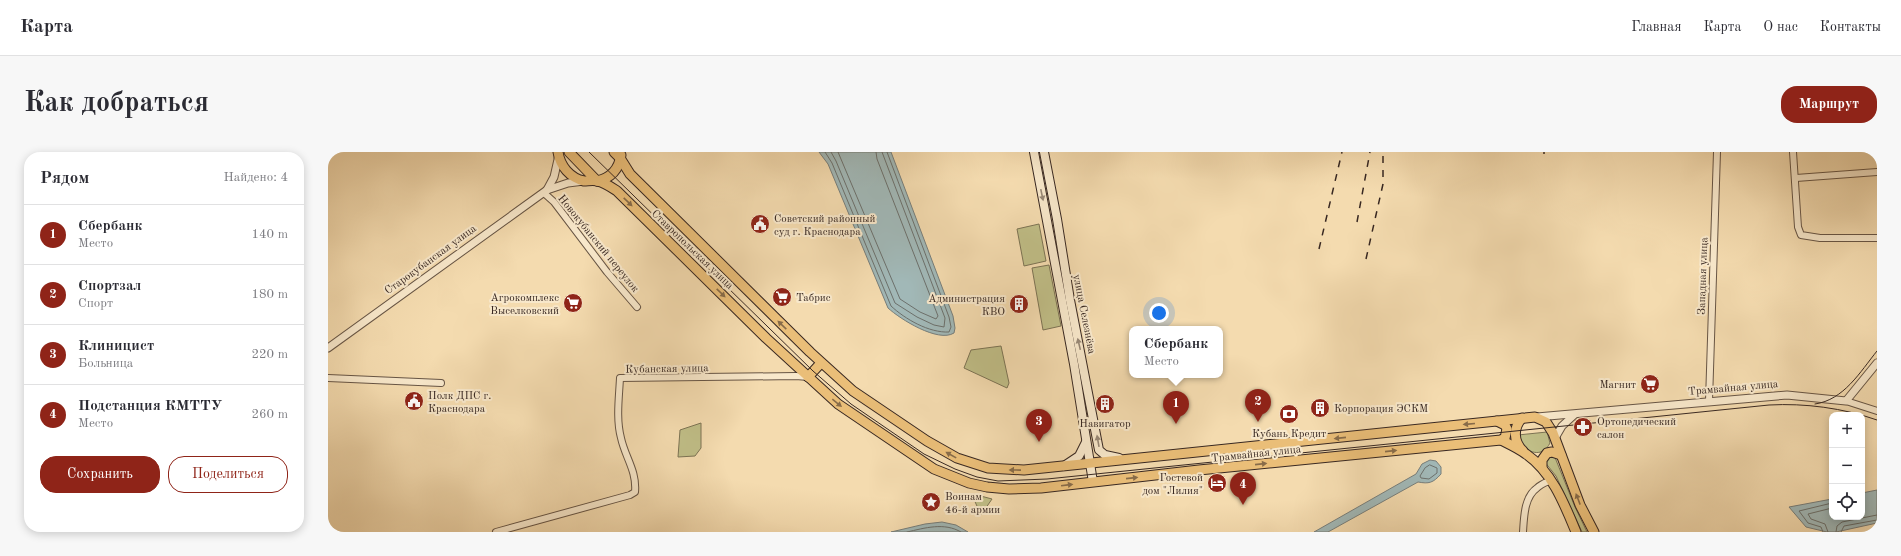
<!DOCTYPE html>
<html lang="ru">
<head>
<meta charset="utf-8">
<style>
	body { margin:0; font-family:"Old Standard TT",serif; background:#f7f7f7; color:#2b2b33 }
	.controls { position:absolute; right:12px; bottom:12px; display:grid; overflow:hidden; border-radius:8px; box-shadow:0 2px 10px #0003 }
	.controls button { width:36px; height:36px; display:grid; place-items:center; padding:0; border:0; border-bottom:1px solid #e1e1e2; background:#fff; color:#2b2b33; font:20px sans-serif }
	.you { position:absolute; left:831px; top:161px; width:14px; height:14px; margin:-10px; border:3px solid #fff; border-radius:50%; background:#1a73e8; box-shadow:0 0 0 6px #1a73e833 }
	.badge { display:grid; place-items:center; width:26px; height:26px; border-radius:50%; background:#8f2418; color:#fff; font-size:13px; font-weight:700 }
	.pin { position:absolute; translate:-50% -33px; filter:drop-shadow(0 1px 2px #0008) }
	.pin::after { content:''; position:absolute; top:21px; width:14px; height:12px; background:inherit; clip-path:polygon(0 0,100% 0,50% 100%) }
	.popup { position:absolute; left:801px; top:174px; width:94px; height:52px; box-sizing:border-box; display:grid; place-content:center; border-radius:8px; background:#fff; filter:drop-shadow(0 1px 3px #0005); font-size:13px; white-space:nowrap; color:#7c7c81 }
	.popup b { font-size:15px; color:#2b2b33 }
	.popup::after { content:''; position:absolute; left:50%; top:100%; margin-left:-8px; border:8px solid transparent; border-top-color:#fff }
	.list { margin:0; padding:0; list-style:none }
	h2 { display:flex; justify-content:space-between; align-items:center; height:52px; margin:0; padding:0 16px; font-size:17px }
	h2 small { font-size:13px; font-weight:400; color:#7c7c81 }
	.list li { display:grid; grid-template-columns:26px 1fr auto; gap:12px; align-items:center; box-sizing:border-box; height:60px; padding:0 16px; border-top:1px solid #e1e1e2 }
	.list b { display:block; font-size:15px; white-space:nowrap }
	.list p { margin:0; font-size:13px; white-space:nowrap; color:#7c7c81 }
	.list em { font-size:13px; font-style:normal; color:#7c7c81 }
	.actions { display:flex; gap:8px; padding:12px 16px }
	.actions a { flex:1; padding:9px 0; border:1px solid #8f2418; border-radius:16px; text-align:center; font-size:14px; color:#8f2418 }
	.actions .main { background:#8f2418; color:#fff }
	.icon { flex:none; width:22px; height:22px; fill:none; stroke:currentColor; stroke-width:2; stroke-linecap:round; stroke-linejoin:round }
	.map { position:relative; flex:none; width:1549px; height:380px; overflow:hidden; border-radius:16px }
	header { display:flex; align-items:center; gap:24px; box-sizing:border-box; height:56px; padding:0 20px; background:#fff; border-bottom:1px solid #e1e1e2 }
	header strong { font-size:19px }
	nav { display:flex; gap:22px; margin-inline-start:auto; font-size:14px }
	.intro { display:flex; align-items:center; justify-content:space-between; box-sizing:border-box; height:96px; padding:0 24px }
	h1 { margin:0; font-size:28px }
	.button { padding:10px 18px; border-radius:16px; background:#8f2418; color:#fff; font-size:14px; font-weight:700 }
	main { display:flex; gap:24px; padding:0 24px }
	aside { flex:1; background:#fff; border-radius:16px; box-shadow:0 2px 10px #0003 }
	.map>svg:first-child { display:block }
</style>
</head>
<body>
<header>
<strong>Карта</strong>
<nav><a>Главная</a><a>Карта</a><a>О нас</a><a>Контакты</a></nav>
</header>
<div class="intro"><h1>Как добраться</h1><a class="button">Маршрут</a></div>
<main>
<aside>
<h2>Рядом<small>Найдено: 4</small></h2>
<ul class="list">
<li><span class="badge">1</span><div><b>Сбербанк</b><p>Место</p></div><em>140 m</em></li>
<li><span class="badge">2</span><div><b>Спортзал</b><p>Спорт</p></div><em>180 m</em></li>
<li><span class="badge">3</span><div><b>Клиницист</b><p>Больница</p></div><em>220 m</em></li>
<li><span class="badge">4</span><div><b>Подстанция КМТТУ</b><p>Место</p></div><em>260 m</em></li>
</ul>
<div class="actions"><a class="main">Сохранить</a><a>Поделиться</a></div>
</aside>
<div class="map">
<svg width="1549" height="380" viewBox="0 0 1549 380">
	<rect width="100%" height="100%" fill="#f4dbaf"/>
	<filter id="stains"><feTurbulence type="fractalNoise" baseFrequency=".005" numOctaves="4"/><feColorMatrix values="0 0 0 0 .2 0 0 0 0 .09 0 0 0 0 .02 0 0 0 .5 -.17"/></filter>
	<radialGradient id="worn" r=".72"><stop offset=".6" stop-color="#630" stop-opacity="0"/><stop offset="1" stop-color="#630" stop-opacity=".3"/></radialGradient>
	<g fill="#c0be87" stroke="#7c7354">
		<polygon points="711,72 718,109 696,114 689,77"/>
		<polygon points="721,113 733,174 715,178 704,116"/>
		<polygon points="673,194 681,231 679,236 636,216 643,198"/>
		<polygon points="373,271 373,296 367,304 350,305 352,278"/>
		<path d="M1219 280 1222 291C1215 305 1202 302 1193 292L1190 283Z"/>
		<polygon points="1226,303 1247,355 1259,380 1254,380 1228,324 1216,309"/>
		<polygon points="644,343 649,343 664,347 653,363"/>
	</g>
	<g fill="#a1b8b7" stroke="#777e7b">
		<path d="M491 0H563L625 164 627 176 626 181C610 191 572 167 560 156L500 12Z"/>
		<path d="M1102 308 1108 309 1113 315V322C1105 331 1101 332 1090 330L1000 380H986L1088 322 1094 312Z"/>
		<polygon points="1549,338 1549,371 1508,380 1499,380 1478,375 1461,355 1504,347 1504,365 1534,365 1534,341"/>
		<polygon points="614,370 628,373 640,380 563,380 597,372"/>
	</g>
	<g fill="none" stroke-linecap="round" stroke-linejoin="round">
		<g stroke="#6c706c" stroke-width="1">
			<path d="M497 0 504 11 563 154C577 167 601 181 621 180L623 175 621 165 559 0"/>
			<polyline points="503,0 508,9 567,151 589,165 606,173 616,175 617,166 554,0"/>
			<polyline points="510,0 572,147 592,160 608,167 610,164 549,7 548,0"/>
			<polygon points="1102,313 1109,316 1109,321 1101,327 1093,326 1092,324 1097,316"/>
			<path d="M579 380C597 376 616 370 633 380"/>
			<polyline points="1495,380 1493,375 1480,371 1471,359 1504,351"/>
			<polyline points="1500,380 1497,372 1483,367 1480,362 1504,356"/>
			<polyline points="1508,380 1509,374 1514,370 1549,363"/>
			<polyline points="1513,380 1516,374 1549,368"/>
		</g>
		<g stroke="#675545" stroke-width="8">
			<g id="minor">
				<polyline points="1465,0 1470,75 1473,83 1492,86 1549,86"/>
				<polyline points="1468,26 1549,20"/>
				<polyline points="216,41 226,50 279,120 309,155"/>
				<polyline points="0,226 113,231"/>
				<polyline points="1381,249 1389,0"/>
				<polyline points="1518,249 1549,259"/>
				<path d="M168 380 302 343 307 340C309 319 297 305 293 286 288 267 291 246 292 226L468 224 480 225"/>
				<path d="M1195 380C1196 366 1196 345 1209 336 1213 332 1219 330 1223 328"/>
			</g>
		</g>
		<g stroke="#675545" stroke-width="9">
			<g id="tertiary">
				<polyline points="219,38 226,25 231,3"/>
				<polyline points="0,196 219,38 240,31 256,29"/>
				<polyline points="1209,265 1459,243 1518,249 1549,211"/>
				<polyline points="1227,286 1234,274 1246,263"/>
			</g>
		</g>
		<g stroke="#382822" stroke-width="10">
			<g id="secondary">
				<polyline points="706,0 746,212 765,330"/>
				<polyline points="716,0 729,67 742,148 771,298 777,303 791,306"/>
				<polyline points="736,314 751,304 758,290"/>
			</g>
		</g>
		<g stroke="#382822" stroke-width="11">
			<g id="primary">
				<path d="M230 0C232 14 242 26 256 29 260 29 265 28 269 29 276 30 283 35 289 39L438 186 510 252 606 317 641 331 659 335 681 337 713 336 871 318 1173 288 1177 286 1179 277 1177 273 1169 269"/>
				<polyline points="241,0 269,29"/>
				<polyline points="286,0 292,6 302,22 482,200 525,239 599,289 629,306 660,316 696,318 1207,265 1218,270 1225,281 1252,353 1266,380"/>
				<path d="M269 29C283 26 291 17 293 3"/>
				<polyline points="480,225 493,211"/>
				<path d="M1194 266C1185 276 1185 289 1195 299"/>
				<path d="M1173 288C1181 292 1190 296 1198 302 1224 320 1236 351 1248 380"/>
				<polyline points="1214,315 1214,308 1219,301 1224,300 1233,303"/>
			</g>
		</g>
		<use href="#minor" stroke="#f8e8cb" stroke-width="6"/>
		<use href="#tertiary" stroke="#f8e8cb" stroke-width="7"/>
		<use href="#secondary" stroke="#f8e8cb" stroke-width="8"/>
		<use href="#primary" stroke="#eabe78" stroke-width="9"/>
		<g stroke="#382822" stroke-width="1">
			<path d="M261 0 485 219 523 252 596 302 627 317 649 325 670 329 719 327 1441 253C1477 251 1515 256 1549 268"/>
			<path d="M1487 252C1516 248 1532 220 1549 199"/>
		</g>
		<g stroke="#382822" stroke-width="1.5" stroke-dasharray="7 7" stroke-linecap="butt">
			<polyline points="1216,2 1216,0"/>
			<polyline points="1029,70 1042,0"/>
			<polyline points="991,97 1014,0"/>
			<polyline points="1038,107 1055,32 1055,0"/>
		</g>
	</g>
	<defs><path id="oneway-solid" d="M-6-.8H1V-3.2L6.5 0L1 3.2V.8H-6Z"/></defs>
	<g fill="#988876">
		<use href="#oneway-solid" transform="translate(714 43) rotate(78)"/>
		<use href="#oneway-solid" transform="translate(751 192) rotate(-103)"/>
		<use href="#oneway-solid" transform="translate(770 289) rotate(-100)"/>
	</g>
	<g fill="#886c49">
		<use href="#oneway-solid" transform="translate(300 50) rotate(44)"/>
		<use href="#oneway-solid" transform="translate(393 141) rotate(44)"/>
		<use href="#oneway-solid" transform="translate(454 173) rotate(-136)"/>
		<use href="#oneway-solid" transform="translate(509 251) rotate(39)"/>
		<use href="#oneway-solid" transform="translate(1141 272) rotate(175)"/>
		<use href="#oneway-solid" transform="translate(1012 286) rotate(174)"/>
		<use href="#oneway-solid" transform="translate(1063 299) rotate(-6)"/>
		<use href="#oneway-solid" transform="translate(623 303) rotate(-151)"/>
		<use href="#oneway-solid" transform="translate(933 312) rotate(-6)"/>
		<use href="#oneway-solid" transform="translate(687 318) rotate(-179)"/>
		<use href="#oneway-solid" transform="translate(804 326) rotate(-6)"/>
		<use href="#oneway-solid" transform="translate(739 333) rotate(-7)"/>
		<use href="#oneway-solid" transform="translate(1250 347) rotate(-111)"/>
	</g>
	<defs>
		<g id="civic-disc" transform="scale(1)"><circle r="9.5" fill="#8f2418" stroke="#f8e8cb"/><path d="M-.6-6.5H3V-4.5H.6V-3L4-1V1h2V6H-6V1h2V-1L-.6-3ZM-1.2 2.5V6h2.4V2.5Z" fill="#fff"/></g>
		<g id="supermarket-disc" transform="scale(1)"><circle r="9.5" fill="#8f2418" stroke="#f8e8cb"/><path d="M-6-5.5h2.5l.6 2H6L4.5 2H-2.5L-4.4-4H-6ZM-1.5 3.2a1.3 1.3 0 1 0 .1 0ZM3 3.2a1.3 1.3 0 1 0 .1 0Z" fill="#fff"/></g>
		<g id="building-disc" transform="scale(1)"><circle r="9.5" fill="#8f2418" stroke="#f8e8cb"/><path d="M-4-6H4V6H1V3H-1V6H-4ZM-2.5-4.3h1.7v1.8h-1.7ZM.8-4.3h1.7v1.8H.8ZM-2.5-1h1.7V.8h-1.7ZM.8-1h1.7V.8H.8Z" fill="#fff"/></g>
		<g id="bank-disc" transform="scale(1)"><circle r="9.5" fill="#8f2418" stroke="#f8e8cb"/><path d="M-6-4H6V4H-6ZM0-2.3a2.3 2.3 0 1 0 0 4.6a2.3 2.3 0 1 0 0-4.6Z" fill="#fff"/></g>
		<g id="pharmacy-disc" transform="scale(1)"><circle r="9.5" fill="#8f2418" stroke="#f8e8cb"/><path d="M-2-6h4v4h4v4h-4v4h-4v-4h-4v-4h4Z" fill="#fff"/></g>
		<g id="hotel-disc" transform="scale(1)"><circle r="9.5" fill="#8f2418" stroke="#f8e8cb"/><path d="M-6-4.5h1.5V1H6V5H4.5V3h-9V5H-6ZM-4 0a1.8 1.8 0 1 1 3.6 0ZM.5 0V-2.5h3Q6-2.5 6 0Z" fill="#fff"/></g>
		<g id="sight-disc" transform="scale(1)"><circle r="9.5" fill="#8f2418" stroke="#f8e8cb"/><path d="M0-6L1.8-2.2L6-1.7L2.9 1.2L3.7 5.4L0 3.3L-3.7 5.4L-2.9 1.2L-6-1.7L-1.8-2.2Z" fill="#fff"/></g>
	</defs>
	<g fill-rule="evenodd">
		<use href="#civic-disc" x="432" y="72"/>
		<use href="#supermarket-disc" x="454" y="145"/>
		<use href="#supermarket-disc" x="245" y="151"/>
		<use href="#building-disc" x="691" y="152"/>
		<use href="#supermarket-disc" x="1322" y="232"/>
		<use href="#civic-disc" x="86" y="249"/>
		<use href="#building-disc" x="777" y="252"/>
		<use href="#building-disc" x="992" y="256"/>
		<use href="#bank-disc" x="961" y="262"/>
		<use href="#pharmacy-disc" x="1255" y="275"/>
		<use href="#hotel-disc" x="889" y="331"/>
		<use href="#sight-disc" x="603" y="350"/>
	</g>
	<g text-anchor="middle" stroke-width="4" stroke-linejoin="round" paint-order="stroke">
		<g font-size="11" fill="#382822" stroke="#f8e8cb" text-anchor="start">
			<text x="446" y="70">Советский районный<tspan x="446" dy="13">суд г. Краснодара</tspan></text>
			<text x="231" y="149" text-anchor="end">Агрокомплекс<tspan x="231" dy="13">Выселковский</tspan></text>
			<text x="468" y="149">Табрис</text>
			<text x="677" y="150" text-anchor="end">Администрация<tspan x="677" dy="13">КВО</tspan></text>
			<text x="1308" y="236" text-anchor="end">Магнит</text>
			<text x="100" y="247">Полк ДПС г.<tspan x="100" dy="13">Краснодара</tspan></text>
			<text x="1006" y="260">Корпорация ЭСКМ</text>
			<text x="1269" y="273">Ортопедический<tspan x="1269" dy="13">салон</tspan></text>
			<text x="777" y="275" text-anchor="middle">Навигатор</text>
			<text x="961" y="285" text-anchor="middle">Кубань Кредит</text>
			<text x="875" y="329" text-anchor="end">Гостевой<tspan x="875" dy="13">дом "Лилия"</tspan></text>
			<text x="617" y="348">Воинам<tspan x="617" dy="13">46-й армии</tspan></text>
		</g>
		<g font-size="11" fill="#382822" stroke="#f8e8cb">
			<text transform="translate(271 91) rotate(51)" y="4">Новокубанский переулок</text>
			<text transform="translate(365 97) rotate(44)" y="4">Ставропольская улица</text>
			<text transform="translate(102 107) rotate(-36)" y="4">Старокубанская улица</text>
			<text transform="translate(1374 124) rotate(-88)" y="4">Западная улица</text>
			<text transform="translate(757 162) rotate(79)" y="4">улица Селезнёва</text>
			<text transform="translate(339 216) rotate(-1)" y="4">Кубанская улица</text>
			<text transform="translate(1405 235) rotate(-5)" y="4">Трамвайная улица</text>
			<text transform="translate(928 301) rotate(-6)" y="4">Трамвайная улица</text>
		</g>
	</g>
	<rect width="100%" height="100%" filter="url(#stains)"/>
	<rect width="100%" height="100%" fill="url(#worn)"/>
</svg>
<div class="controls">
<button>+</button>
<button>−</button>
<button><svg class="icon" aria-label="locate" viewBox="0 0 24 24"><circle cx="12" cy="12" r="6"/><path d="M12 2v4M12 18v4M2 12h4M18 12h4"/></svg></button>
</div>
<div class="you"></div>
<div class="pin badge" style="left:848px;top:272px">1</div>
<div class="popup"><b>Сбербанк</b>Место</div>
<div class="pin badge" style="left:930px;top:270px">2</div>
<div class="pin badge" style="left:711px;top:290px">3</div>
<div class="pin badge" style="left:915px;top:353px">4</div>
</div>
</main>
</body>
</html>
